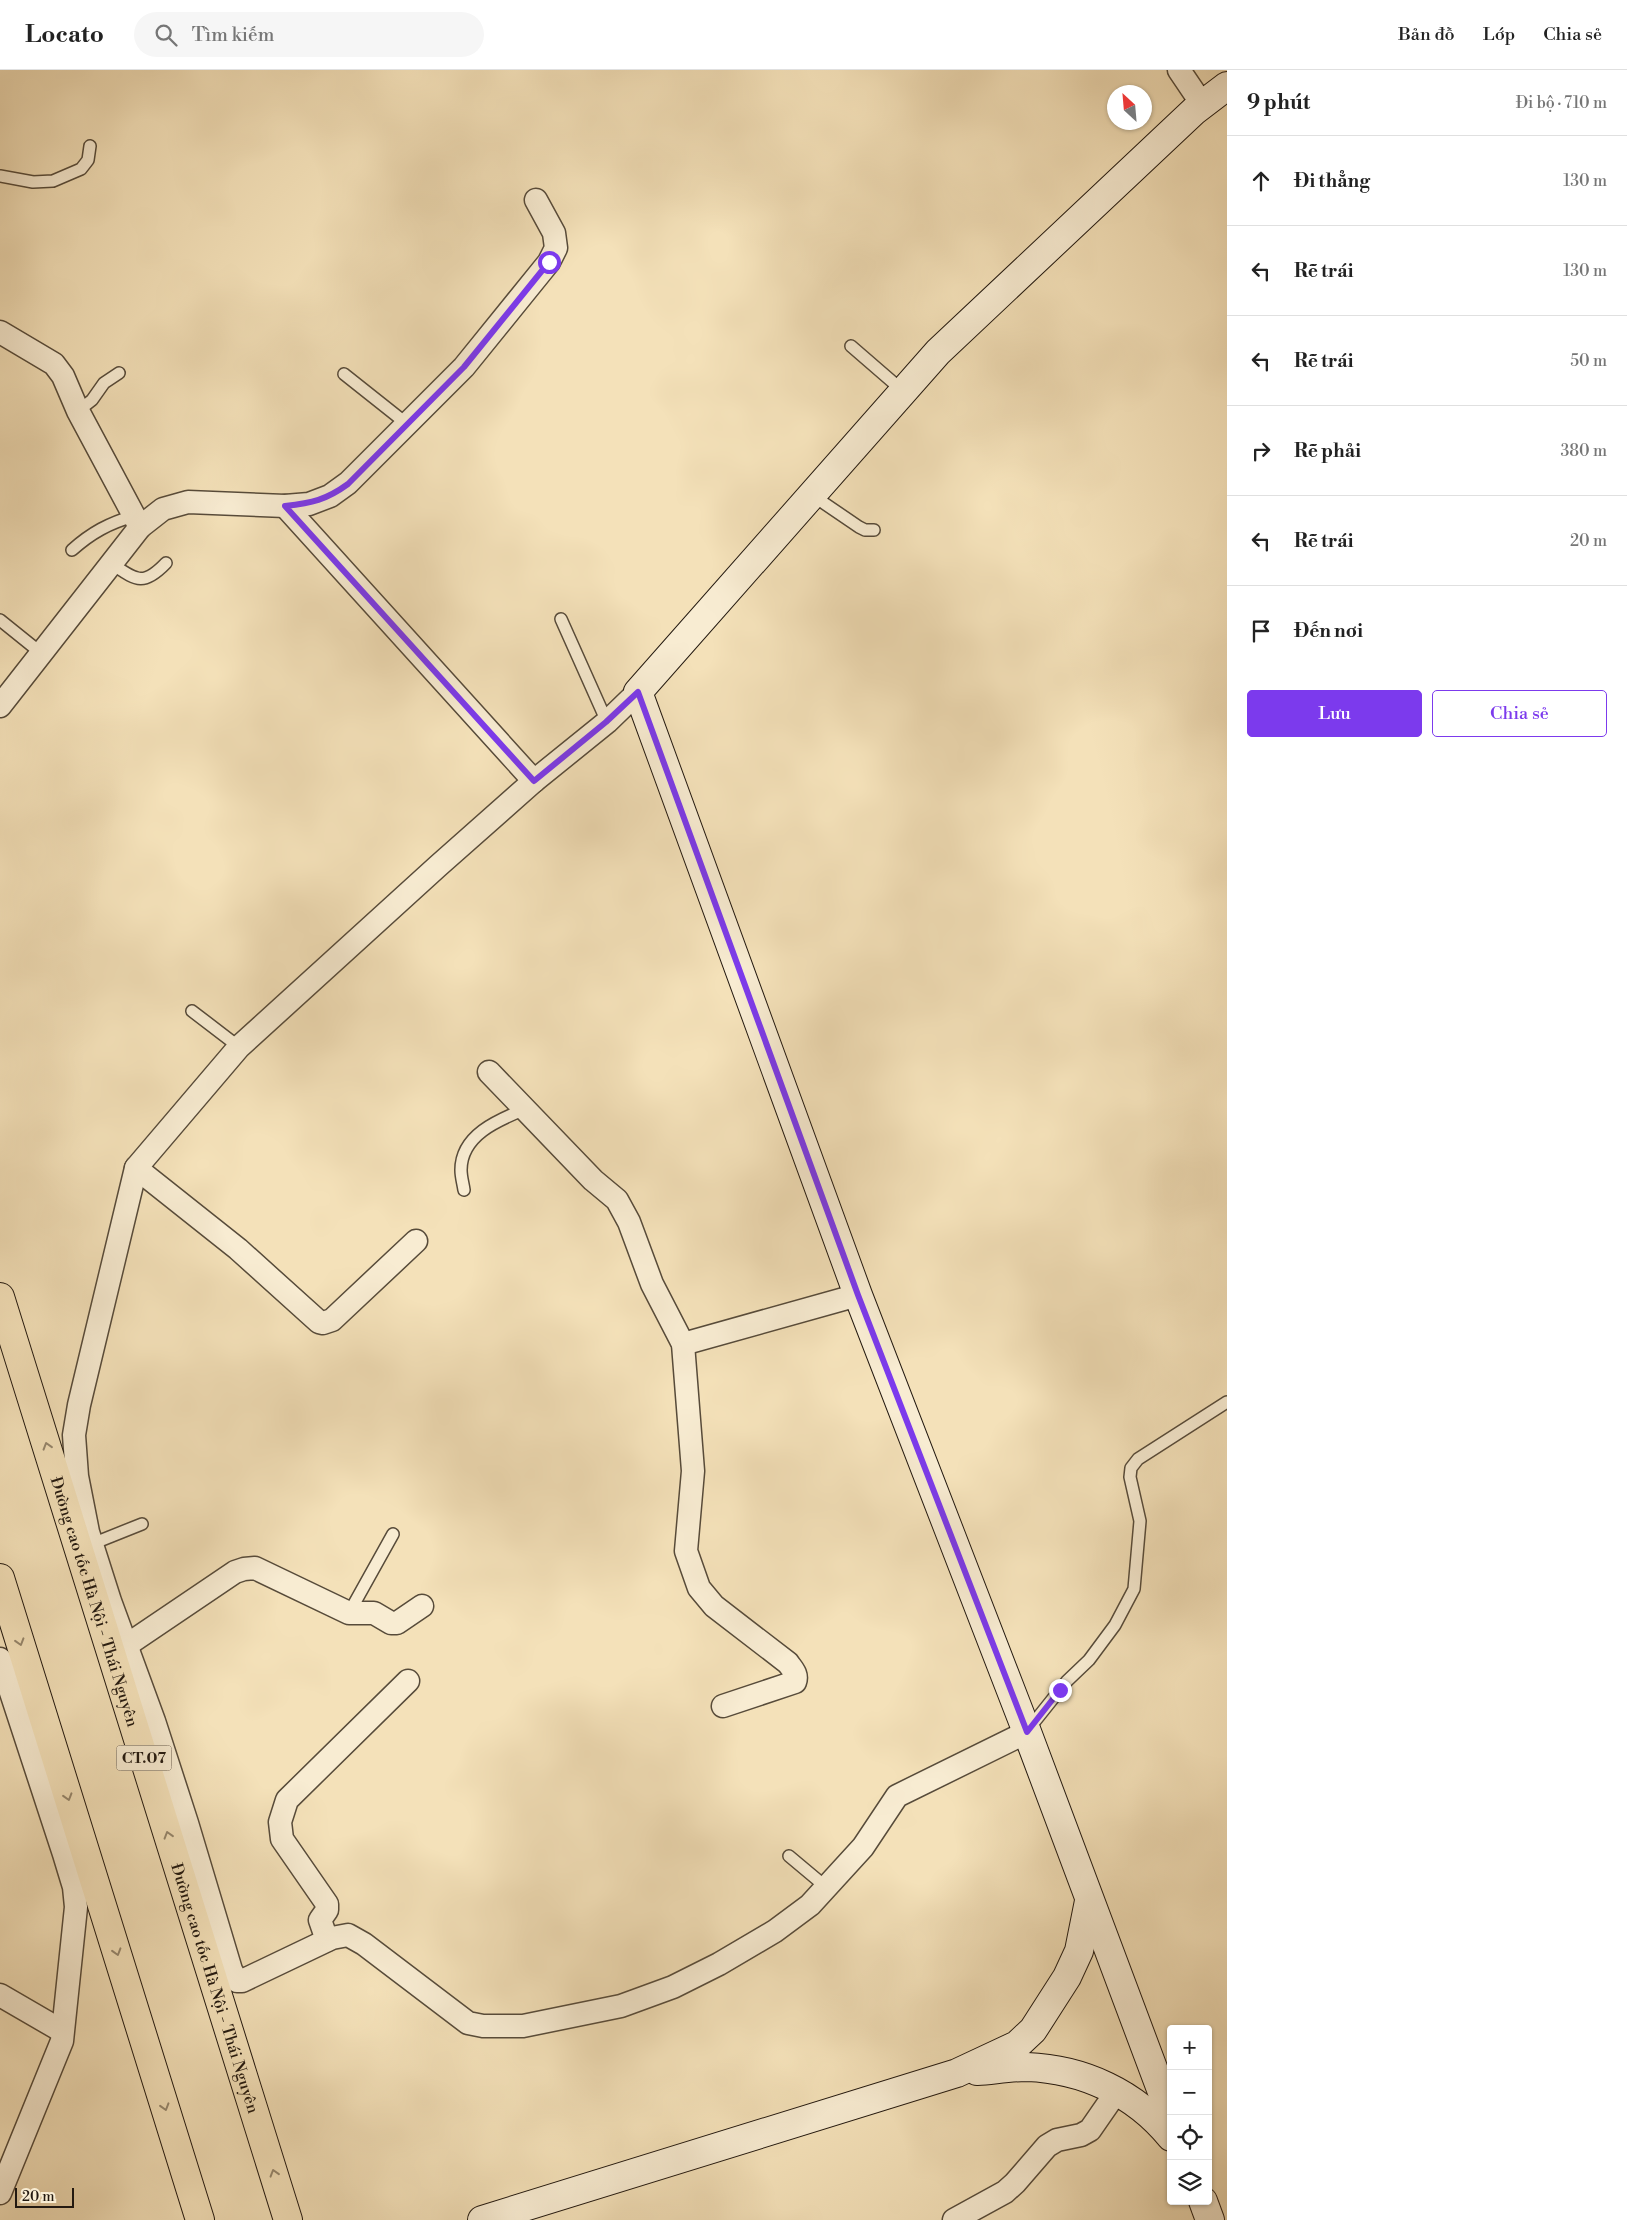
<!DOCTYPE html>
<html lang="vi">
<head>
<meta charset="utf-8">
<style>
	body { margin:0; font-family:"Libre Bodoni",serif; background:#f6f6f6; color:#222 }
	.controls { position:absolute; right:15px; bottom:15px; display:grid; overflow:hidden; border-radius:5px; box-shadow:0 1px 4px #0004 }
	.controls button { width:45px; height:45px; display:grid; place-items:center; padding:0; border:0; border-bottom:1px solid #e0e0e0; background:#fff; color:#222; font:25px sans-serif }
	.compass { position:absolute; left:1107px; top:15px; width:45px; height:45px; border-radius:50%; background:#fff; box-shadow:0 1px 4px #0004; rotate:334deg }
	.scale { position:absolute; left:15px; bottom:12px; width:59px; box-sizing:border-box; padding-left:5px; border:2px solid #231910; border-top:0; font-size:14px; line-height:18px; white-space:nowrap; color:#231910; -webkit-text-stroke:4px #f8ecd2; paint-order:stroke }
	.stop { position:absolute; width:15px; height:15px; margin:-11px; border:4px solid #7c3aed; border-radius:50%; background:#fff }
	.stop.end { background:#7c3aed; border-color:#fff; box-shadow:0 1px 5px #0008 }
	.list { margin:0; padding:0; list-style:none }
	h2 { display:flex; justify-content:space-between; align-items:center; height:65px; margin:0; padding:0 20px; font-size:21px }
	h2 small { font-size:16px; font-weight:400; color:#767676 }
	.list li { display:grid; grid-template-columns:32px 1fr auto; gap:15px; align-items:center; box-sizing:border-box; height:90px; padding:0 20px; border-top:1px solid #e0e0e0 }
	.list b { display:block; font-size:19px; white-space:nowrap }
	.list em { font-size:16px; font-style:normal; color:#767676 }
	.actions { display:flex; gap:10px; padding:15px 20px }
	.actions a { flex:1; padding:11px 0; border:1px solid #7c3aed; border-radius:5px; text-align:center; font-size:18px; color:#7c3aed }
	.actions .main { background:#7c3aed; color:#fff }
	.icon { flex:none; width:28px; height:28px; fill:none; stroke:currentColor; stroke-width:2; stroke-linecap:round; stroke-linejoin:round }
	.map { position:relative; flex:none; width:1227px; height:2150px; overflow:hidden }
	header { display:flex; align-items:center; gap:30px; box-sizing:border-box; height:70px; padding:0 25px; background:#fff; border-bottom:1px solid #e0e0e0 }
	header strong { font-size:24px }
	nav { display:flex; gap:28px; margin-inline-start:auto; font-size:18px }
	.search { width:350px; height:45px; background:#f6f6f6; display:flex; align-items:center; gap:12px; box-sizing:border-box; padding:0 18px; border-radius:28px; color:#767676; font-size:19px }
	main { display:flex }
	aside { flex:1; background:#fff }
	.map>svg:first-child { display:block }
</style>
</head>
<body>
<header>
<strong>Locato</strong>
<div class="search"><svg class="icon" aria-label="search" viewBox="0 0 24 24"><circle cx="10" cy="10" r="6"/><path d="M15 15l6 6"/></svg>Tìm kiếm</div>
<nav><a>Bản đồ</a><a>Lớp</a><a>Chia sẻ</a></nav>
</header>
<main>
<div class="map">
<svg width="1227" height="2150" viewBox="0 0 1227 2150">
	<rect width="100%" height="100%" fill="#f4e1b9"/>
	<filter id="stains"><feTurbulence type="fractalNoise" baseFrequency=".004" numOctaves="4"/><feColorMatrix values="0 0 0 0 .2 0 0 0 0 .09 0 0 0 0 .02 0 0 0 .5 -.17"/></filter>
	<radialGradient id="worn" r=".72"><stop offset=".6" stop-color="#630" stop-opacity="0"/><stop offset="1" stop-color="#630" stop-opacity=".3"/></radialGradient>
	<g fill="none" stroke-linecap="round" stroke-linejoin="round">
		<g stroke="#574b3a" stroke-width="14">
			<g id="lane">
				<polyline points="0,106 33,112 53,111 81,99 88,90 90,76"/>
				<polyline points="851,276 903,321"/>
				<polyline points="344,304 407,354"/>
				<polyline points="78,341 92,330 104,313 119,303"/>
				<polyline points="812,425 859,457 865,460 874,460"/>
				<path d="M72 480C91 463 109 453 134 446"/>
				<path d="M112 494C136 510 143 517 166 493"/>
				<polyline points="561,549 607,652"/>
				<polyline points="0,550 41,583"/>
				<polyline points="192,941 239,977"/>
				<path d="M464 1120C463 1113 461 1107 461 1100 461 1065 498 1050 525 1039"/>
				<polyline points="92,1474 142,1454"/>
				<polyline points="349,1543 393,1464"/>
				<polyline points="1027,1661 1067,1611 1089,1590 1115,1555 1134,1519 1140,1451 1130,1407 1131,1398 1138,1389 1227,1332"/>
				<polyline points="789,1786 826,1817"/>
			</g>
		</g>
		<g stroke="#574b3a" stroke-width="25">
			<g id="street">
				<polyline points="1179,0 1202,34"/>
				<polyline points="0,262 54,294 63,306 78,341 140,457"/>
				<polyline points="285,436 534,711"/>
				<polyline points="638,622 607,652 534,711 438,796 239,977 136,1098 79,1335 74,1365 77,1406 88,1462 110,1531 154,1651 187,1753 231,1900 237,1911 242,1911 332,1868 348,1865 364,1874 468,1953 483,1956 523,1956 621,1936 673,1917 719,1894 775,1861 810,1835 863,1777 897,1726 1027,1662"/>
				<polyline points="0,636 140,457 163,439 188,432 285,436 309,434 330,426 348,413 464,297 549,192 556,178 554,163 536,130"/>
				<path d="M489 1002 593 1110 617 1130 629 1152 652 1214 683 1274 693 1401 686 1481 699 1518 714 1536 788 1593C792 1599 798 1604 795 1612L723 1636"/>
				<polyline points="136,1098 238,1179 319,1252 323,1253 332,1250 416,1171"/>
				<polyline points="683,1274 858,1225"/>
				<polyline points="127,1575 235,1502 244,1499 255,1498 349,1543 374,1543 391,1553 397,1553 422,1536"/>
				<polyline points="0,1589 64,1784 74,1817 76,1837 62,1971 0,2123"/>
				<polyline points="327,1870 320,1850 327,1840 327,1834 282,1769 280,1752 287,1730 408,1611"/>
				<polyline points="0,1925 62,1961"/>
				<polyline points="954,2150 1005,2122 1015,2113 1047,2076 1057,2070 1081,2065 1090,2060 1117,2021"/>
			</g>
		</g>
		<g stroke="#231910" stroke-width="30">
			<g id="secondary">
				<path d="M977 2001C993 2000 1010 1997 1027 1997 1083 1999 1135 2023 1171 2067"/>
				<polyline points="1171,2046 1027,1662 858,1225 638,622 938,282 1194,41 1227,16"/>
				<polyline points="1203,2131 1210,2150"/>
				<polyline points="482,2150 957,2003 1017,1975 1033,1960 1067,1907 1079,1881 1089,1831"/>
			</g>
		</g>
		<g stroke="#231910" stroke-width="30">
			<g id="highway">
				<path id="s1" d="M0 1227 288 2150"/>
				<polyline points="0,1508 200,2150"/>
			</g>
		</g>
		<use href="#lane" stroke="#f8ecd2" stroke-width="11"/>
		<use href="#street" stroke="#f8ecd2" stroke-width="22"/>
		<use href="#secondary" stroke="#f8ecd2" stroke-width="28"/>
		<use href="#highway" stroke="#f4e1b9" stroke-width="28"/>
	</g>
	<defs><path id="oneway-chevron" d="M-2-3.5L2.5 0L-2 3.5" fill="none" stroke-width="1.6" stroke-linecap="round" stroke-linejoin="round" transform="scale(1.25)"/></defs>
	<g stroke="#96876d">
		<use href="#oneway-chevron" transform="translate(47 1376) rotate(-107)"/>
		<use href="#oneway-chevron" transform="translate(20 1572) rotate(73)"/>
		<use href="#oneway-chevron" transform="translate(68 1727) rotate(73)"/>
		<use href="#oneway-chevron" transform="translate(168 1765) rotate(-107)"/>
		<use href="#oneway-chevron" transform="translate(117 1882) rotate(73)"/>
		<use href="#oneway-chevron" transform="translate(165 2037) rotate(73)"/>
		<use href="#oneway-chevron" transform="translate(274 2103) rotate(-107)"/>
	</g>
	<g fill="none" stroke-linecap="round" stroke-linejoin="round">
		<path stroke="#7c3aed" stroke-width="6" d="M549 192 464 297 348 414C326 430 312 433 285 436L534 711 606 652 638 622 858 1225 1027 1662 1060 1620"/>
	</g>
	<g text-anchor="middle" stroke-width="4" stroke-linejoin="round" paint-order="stroke">
		<rect fill="#f8ecd2" stroke="#63584a" stroke-width="1" x="116.5" y="1675.5" width="55" height="25" rx="4"/>
		<g font-size="15" font-weight="bold" fill="#231910">
			<text x="144" y="1693">CT.07</text>
		</g>
		<g font-size="16" fill="#231910" stroke="#f8ecd2">
			<text dy="6" stroke="none"><textPath href="#s1" startOffset="319">Đường cao tốc Hà Nội - Thái Nguyên</textPath></text>
			<text dy="6" stroke="none"><textPath href="#s1" startOffset="724">Đường cao tốc Hà Nội - Thái Nguyên</textPath></text>
		</g>
	</g>
	<rect width="100%" height="100%" filter="url(#stains)"/>
	<rect width="100%" height="100%" fill="url(#worn)"/>
</svg>
<div class="controls">
<button>+</button>
<button>−</button>
<button><svg class="icon" aria-label="locate" viewBox="0 0 24 24"><circle cx="12" cy="12" r="6"/><path d="M12 2v4M12 18v4M2 12h4M18 12h4"/></svg></button>
<button><svg class="icon" aria-label="layers" viewBox="0 0 24 24"><path d="M12 4l9 5-9 5-9-5zM3 14l9 5 9-5"/></svg></button>
</div>
<svg class="compass" viewBox="-18 -18 36 36"><path d="M0-13l5 13h-10z" fill="#e53935"/><path d="M0 13l5-13h-10z" fill="#767676"/></svg>
<div class="scale">20 m</div>
<div class="stop" style="left:549px;top:192px"></div>
<div class="stop end" style="left:1060px;top:1620px"></div>
</div>
<aside>
<h2>9 phút<small>Đi bộ · 710 m</small></h2>
<ul class="list">
<li><svg class="icon" aria-label="ahead" viewBox="0 0 24 24"><path d="M12 20V5M6 11l6-6 6 6"/></svg><div><b>Đi thẳng</b></div><em>130 m</em></li>
<li><svg class="icon" aria-label="left" viewBox="0 0 24 24"><path d="M17 20v-9H6M10 6l-5 5 5 5"/></svg><div><b>Rẽ trái</b></div><em>130 m</em></li>
<li><svg class="icon" aria-label="left" viewBox="0 0 24 24"><path d="M17 20v-9H6M10 6l-5 5 5 5"/></svg><div><b>Rẽ trái</b></div><em>50 m</em></li>
<li><svg class="icon" aria-label="right" viewBox="0 0 24 24"><path d="M7 20v-9h11M14 6l5 5-5 5"/></svg><div><b>Rẽ phải</b></div><em>380 m</em></li>
<li><svg class="icon" aria-label="left" viewBox="0 0 24 24"><path d="M17 20v-9H6M10 6l-5 5 5 5"/></svg><div><b>Rẽ trái</b></div><em>20 m</em></li>
<li><svg class="icon" aria-label="arrive" viewBox="0 0 24 24"><path d="M6 21V4h12l-3 4 3 4H6"/></svg><div><b>Đến nơi</b></div></li>
</ul>
<div class="actions"><a class="main">Lưu</a><a>Chia sẻ</a></div>
</aside>
</main>
</body>
</html>
